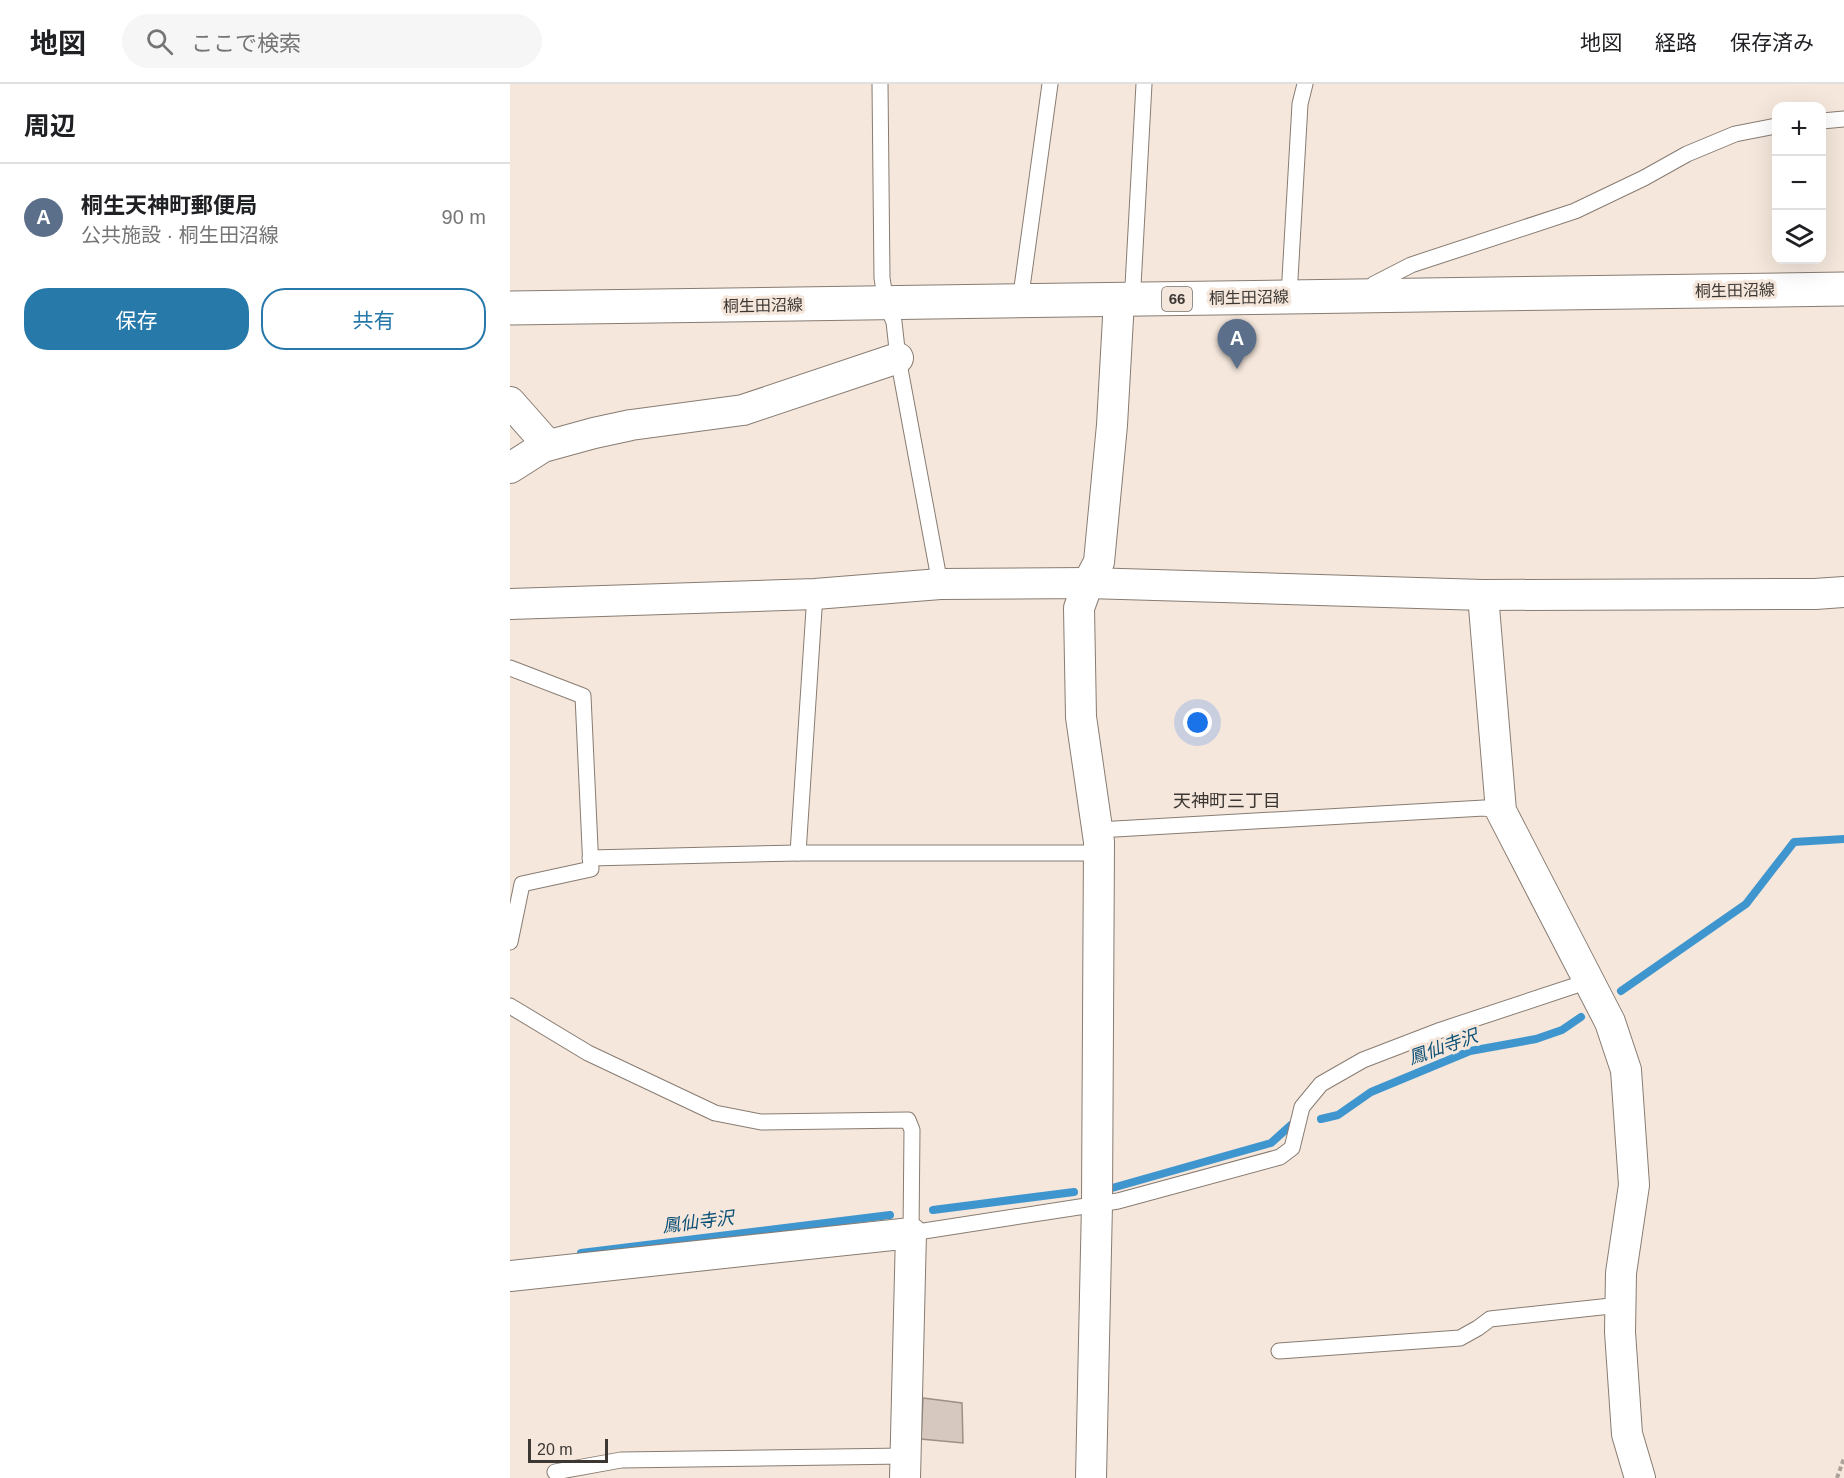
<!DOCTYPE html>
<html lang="ja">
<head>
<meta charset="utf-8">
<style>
	body { margin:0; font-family:Arial,"Noto Sans JP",sans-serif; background:#f6f6f6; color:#202124 }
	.controls { position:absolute; right:18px; top:18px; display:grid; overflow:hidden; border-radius:12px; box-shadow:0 6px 24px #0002 }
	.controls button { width:54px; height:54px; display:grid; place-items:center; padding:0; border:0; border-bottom:2px solid #e0e0e0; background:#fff; color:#202124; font:30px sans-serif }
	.scale { position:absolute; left:18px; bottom:15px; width:80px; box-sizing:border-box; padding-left:6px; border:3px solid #3c3733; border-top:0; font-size:16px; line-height:21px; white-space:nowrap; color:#3c3733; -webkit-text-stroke:4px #f5e7dc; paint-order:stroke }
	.you { position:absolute; left:688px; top:639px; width:21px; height:21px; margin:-15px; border:4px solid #fff; border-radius:50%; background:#1a73e8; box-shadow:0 0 0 9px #1a73e833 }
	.badge { display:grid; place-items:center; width:39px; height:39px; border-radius:50%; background:#2779aa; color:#fff; font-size:20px; font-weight:700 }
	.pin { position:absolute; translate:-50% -50px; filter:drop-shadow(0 2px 3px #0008) }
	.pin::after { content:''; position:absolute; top:32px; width:21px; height:18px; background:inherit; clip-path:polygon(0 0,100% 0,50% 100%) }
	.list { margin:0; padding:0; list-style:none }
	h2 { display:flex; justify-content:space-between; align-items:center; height:78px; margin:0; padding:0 24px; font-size:26px }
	h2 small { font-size:20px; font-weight:400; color:#757577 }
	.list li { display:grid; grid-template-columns:39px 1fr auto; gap:18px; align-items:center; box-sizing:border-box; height:108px; padding:0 24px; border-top:2px solid #e0e0e0 }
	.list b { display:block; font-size:22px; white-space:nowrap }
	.list p { margin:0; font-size:20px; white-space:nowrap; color:#757577 }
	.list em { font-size:20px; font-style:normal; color:#757577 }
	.actions { display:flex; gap:12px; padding:18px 24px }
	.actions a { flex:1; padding:14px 0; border:2px solid #2779aa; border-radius:24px; text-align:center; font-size:21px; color:#2779aa }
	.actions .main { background:#2779aa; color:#fff }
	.icon { flex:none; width:33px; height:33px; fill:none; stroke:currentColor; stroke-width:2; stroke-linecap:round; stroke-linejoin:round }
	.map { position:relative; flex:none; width:1334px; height:1394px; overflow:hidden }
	header { display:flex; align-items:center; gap:36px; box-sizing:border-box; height:84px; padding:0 30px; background:#fff; border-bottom:2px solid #e0e0e0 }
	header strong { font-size:28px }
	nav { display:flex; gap:33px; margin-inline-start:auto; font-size:21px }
	.search { width:420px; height:54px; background:#f6f6f6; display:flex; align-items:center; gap:15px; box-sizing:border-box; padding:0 21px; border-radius:33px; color:#757577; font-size:22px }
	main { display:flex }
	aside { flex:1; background:#fff }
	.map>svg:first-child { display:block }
</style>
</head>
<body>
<header>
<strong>地図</strong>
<div class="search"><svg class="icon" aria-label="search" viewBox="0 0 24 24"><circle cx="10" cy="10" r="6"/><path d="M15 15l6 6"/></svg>ここで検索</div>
<nav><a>地図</a><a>経路</a><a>保存済み</a></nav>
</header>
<main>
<aside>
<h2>周辺<small></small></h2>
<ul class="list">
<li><span class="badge" style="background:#5c6f8a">A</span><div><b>桐生天神町郵便局</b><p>公共施設 · 桐生田沼線</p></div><em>90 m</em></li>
</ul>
<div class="actions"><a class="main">保存</a><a>共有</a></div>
</aside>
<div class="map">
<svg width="1334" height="1394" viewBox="0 0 1334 1394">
	<rect width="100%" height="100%" fill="#f5e7dc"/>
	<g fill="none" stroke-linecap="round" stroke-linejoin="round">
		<g stroke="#3f96ce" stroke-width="8">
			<polyline points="1111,907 1236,820 1284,758 1334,755"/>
			<polyline points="811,1035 828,1031 861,1008 960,967 1026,955 1052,946 1071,933"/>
			<polyline points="602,1104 761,1059 781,1041"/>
			<polyline points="423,1126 564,1108"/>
			<polyline points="71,1169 380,1131"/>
		</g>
	</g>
	<polygon fill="#d6c8be" stroke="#9d9086" stroke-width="1.5" points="413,1314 452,1319 453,1359 411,1355"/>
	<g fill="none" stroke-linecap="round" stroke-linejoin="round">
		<g stroke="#887c72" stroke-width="17">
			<g id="service">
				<polyline points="370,0 372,194 376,219 384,238 388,274 430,500"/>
				<polyline points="1312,37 1334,35"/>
				<polyline points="857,207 864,200 901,181 1065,127 1134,94 1177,70 1225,50 1266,42"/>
				<polyline points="779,212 790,20 795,0"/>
				<polyline points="611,213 623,202 634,0"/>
				<polyline points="510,218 540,0"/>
				<polyline points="0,584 73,612 81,785 12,800 0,858"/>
				<polyline points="588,746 974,724 991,727"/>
				<polyline points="288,769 305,510"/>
				<polyline points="80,774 288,769 589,769"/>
				<polyline points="0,922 78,969 205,1029 251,1038 398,1036 402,1046 401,1149 608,1117 770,1073 782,1064 792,1023 811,1000 853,976 931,946 1079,897"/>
				<polyline points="769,1267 950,1254 968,1244 980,1235 1110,1221"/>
				<polyline points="45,1388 111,1376 395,1372"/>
			</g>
		</g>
		<g stroke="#887c72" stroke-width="32">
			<g id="minor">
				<polyline points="0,318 38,361"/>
				<polyline points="0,384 33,363 84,349 121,341 233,326 388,274"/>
				<polyline points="973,511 991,727 1100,938 1116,986 1124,1101 1111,1189 1110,1248 1117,1350 1130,1394"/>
				<polyline points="0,520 305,510 430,500 578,499 973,511 1305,510 1334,508"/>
				<polyline points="0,1192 401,1149 395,1394"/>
				<polyline points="581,1394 587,1120 589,758 571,633 569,524 578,499 589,478 602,341 609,216"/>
			</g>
		</g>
		<g stroke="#887c72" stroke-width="35">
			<polyline id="primary" points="0,224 1334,205"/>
		</g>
		<polyline stroke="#ada29a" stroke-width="4" stroke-dasharray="4.5 3" stroke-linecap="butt" points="1327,1394 1334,1374"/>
		<use href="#service" stroke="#fff" stroke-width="15"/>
		<use href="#minor" stroke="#fff" stroke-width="30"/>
		<use href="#primary" stroke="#fff" stroke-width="33"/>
	</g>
	<g text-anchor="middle" stroke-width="6" stroke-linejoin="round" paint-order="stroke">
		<rect fill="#f5e7dc" stroke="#746c66" stroke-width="1.5" x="652" y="203" width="30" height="24" rx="4.5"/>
		<g font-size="15" font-weight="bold" fill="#3c3733">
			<text x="667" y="220">66</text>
		</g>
		<g font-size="16" fill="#3c3733" stroke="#f5e7dc">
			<text transform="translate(1225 206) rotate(-1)" y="6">桐生田沼線</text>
			<text transform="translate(739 213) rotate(-1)" y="6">桐生田沼線</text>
			<text transform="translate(253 221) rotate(-1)" y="6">桐生田沼線</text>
		</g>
		<g font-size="18" fill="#3c3733" stroke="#f5e7dc">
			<text x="717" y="723">天神町三丁目</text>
		</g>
		<g font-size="18" font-style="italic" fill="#0e5177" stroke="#f5e7dc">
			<text transform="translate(933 963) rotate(-19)" y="6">鳳仙寺沢</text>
			<text transform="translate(188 1138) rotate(-7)" y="6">鳳仙寺沢</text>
		</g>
	</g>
</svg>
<div class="controls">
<button>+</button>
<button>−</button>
<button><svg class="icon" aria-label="layers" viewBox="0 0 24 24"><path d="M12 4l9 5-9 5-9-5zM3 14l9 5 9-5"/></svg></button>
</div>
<div class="scale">20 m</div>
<div class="you"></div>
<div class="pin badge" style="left:727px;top:285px;background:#5c6f8a">A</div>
</div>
</main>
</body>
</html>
